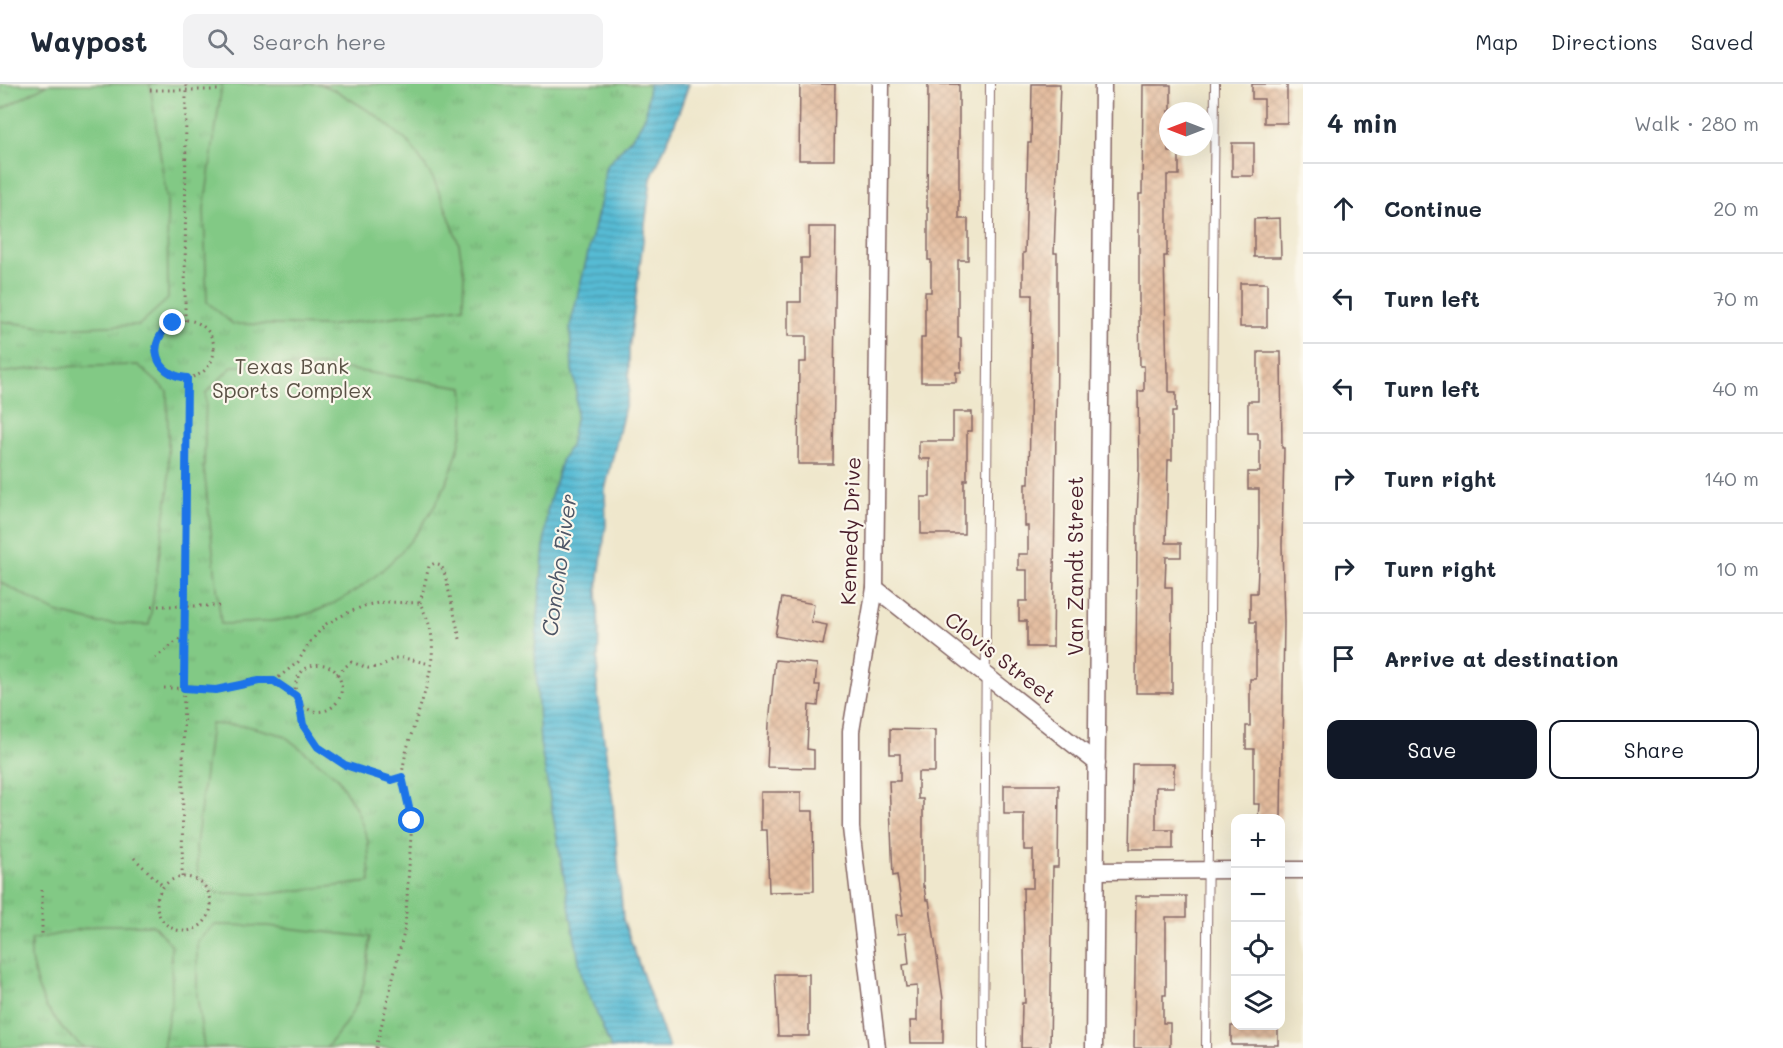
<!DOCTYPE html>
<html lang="en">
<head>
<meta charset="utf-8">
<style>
	body { margin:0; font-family:Mali,sans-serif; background:#f2f2f3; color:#1f2937 }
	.controls { position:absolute; right:18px; bottom:18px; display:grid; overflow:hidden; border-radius:12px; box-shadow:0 6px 24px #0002 }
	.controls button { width:54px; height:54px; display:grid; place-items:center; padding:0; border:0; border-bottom:2px solid #e0e1e3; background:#fff; color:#1f2937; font:30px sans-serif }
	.compass { position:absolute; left:1159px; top:18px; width:54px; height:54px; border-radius:50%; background:#fff; box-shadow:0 6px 24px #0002; rotate:270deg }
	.stop { position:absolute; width:18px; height:18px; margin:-14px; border:4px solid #1a73e8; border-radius:50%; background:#fff }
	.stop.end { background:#1a73e8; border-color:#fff; box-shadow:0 2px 6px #0008 }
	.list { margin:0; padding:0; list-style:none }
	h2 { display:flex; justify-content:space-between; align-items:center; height:78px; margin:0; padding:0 24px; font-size:26px }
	h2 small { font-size:20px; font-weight:400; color:#747a83 }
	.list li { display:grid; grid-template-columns:39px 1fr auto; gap:18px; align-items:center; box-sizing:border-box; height:90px; padding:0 24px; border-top:2px solid #e0e1e3 }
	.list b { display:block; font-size:22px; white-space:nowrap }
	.list em { font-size:20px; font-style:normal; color:#747a83 }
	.actions { display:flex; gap:12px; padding:18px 24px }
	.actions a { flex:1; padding:14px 0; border:2px solid #111827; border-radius:12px; text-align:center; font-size:21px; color:#111827 }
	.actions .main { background:#111827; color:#fff }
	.icon { flex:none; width:33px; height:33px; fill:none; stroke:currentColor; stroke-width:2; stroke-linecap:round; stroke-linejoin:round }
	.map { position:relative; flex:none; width:1303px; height:964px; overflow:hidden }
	header { display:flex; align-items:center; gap:36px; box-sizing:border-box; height:84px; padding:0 30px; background:#fff; border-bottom:2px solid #e0e1e3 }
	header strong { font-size:28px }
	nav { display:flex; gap:33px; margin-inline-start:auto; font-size:21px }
	.search { width:420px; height:54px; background:#f2f2f3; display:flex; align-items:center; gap:15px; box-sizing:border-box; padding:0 21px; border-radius:12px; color:#747a83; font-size:22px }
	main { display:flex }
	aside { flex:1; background:#fff }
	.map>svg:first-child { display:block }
</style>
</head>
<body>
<header>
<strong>Waypost</strong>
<div class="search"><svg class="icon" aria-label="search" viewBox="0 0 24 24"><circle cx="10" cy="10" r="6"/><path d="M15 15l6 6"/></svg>Search here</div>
<nav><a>Map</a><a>Directions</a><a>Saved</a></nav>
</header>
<main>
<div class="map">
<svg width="1303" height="964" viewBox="0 0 1303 964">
	<defs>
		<pattern id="grass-tufts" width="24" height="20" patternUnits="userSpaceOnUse" patternTransform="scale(1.5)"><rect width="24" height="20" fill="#82c985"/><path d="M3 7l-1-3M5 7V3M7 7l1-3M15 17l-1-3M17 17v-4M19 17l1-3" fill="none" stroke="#72ac73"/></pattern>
		<pattern id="water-rules" width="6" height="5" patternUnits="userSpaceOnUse" patternTransform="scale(1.5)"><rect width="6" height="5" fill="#56bbd4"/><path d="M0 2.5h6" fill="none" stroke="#4997ac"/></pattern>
		<pattern id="building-cross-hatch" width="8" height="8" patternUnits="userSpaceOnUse" patternTransform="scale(1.5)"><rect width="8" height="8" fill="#e3bb9d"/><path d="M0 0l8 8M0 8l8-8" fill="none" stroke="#c4a087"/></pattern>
	</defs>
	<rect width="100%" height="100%" fill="#fbf7ec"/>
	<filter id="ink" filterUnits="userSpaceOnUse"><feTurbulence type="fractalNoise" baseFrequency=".0167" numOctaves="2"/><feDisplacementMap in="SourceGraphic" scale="12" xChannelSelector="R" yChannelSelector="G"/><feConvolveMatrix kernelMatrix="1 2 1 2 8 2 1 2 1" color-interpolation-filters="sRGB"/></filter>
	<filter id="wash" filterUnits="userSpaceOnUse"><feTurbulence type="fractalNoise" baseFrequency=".008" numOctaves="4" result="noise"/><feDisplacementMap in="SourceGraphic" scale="24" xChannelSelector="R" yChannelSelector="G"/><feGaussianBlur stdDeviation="1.35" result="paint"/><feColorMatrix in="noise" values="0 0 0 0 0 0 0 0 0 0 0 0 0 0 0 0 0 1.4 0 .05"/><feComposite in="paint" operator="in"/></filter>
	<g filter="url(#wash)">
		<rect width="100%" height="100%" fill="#efe7cc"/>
		<polygon fill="url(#grass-tufts)" stroke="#667458" stroke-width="1.5" points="0,0 669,0 573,378 635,964 0,964"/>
		<g fill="#82c985" stroke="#667458" stroke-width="1.5">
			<polygon points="48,0 150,0 167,117 168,215 139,241 50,244 0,237 0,26"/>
			<polygon points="222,0 320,0 337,7 377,32 410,60 433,94 447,127 459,160 464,192 463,223 327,242 233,240 207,218 204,125"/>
			<polygon points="138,281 167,307 169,402 152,522 149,541 99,539 56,528 0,498 0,289 45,283"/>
			<path d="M233 282H326L463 303C464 314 465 325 464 335 464 343 461 351 460 358 443 430 389 496 321 525 289 538 255 539 221 540L204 385 206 309Z"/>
			<polygon points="211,640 247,642 283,651 337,693 357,726 368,757 370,798 267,810 217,809 198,792 196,762"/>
			<polygon points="100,841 153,841 171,860 172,912 163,964 86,964 80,961 64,946 46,923 37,901 31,876 31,856"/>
			<path d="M214 841 268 842 370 853C367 903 360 925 326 964H204L197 911V857Z"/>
		</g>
		<polygon fill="url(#water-rules)" stroke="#506d80" stroke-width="1.5" points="649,0 689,0 675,39 651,95 629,266 629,306 605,406 606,441 597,507 599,547 597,607 613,718 623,835 669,964 611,964 582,894 540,659 535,567 547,427 561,377 570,362 576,330 576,303 572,286 570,242 602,112 605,84 637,47 646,30"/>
		<g id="blocks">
			<g fill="url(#building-cross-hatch)">
				<polygon points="800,0 835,0 834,76 799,76"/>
				<polygon points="928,0 959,0 959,135 968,135 968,176 958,176 958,254 961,254 961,288 956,288 956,298 921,298 921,254 925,254 925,208 931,208 931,176 928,176 928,124 927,124"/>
				<polygon points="1032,0 1060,0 1054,169 1057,169 1057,273 1053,563 1027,563 1027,537 1019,537 1019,517 1027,517 1027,486 1018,486 1018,470 1028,470 1028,442 1025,442 1025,400 1029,400 1032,211 1023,211 1023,169 1025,169 1028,59 1031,59"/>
				<polygon points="1252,0 1287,0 1287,39 1264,39 1264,15 1252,15"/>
				<polygon points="1143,1 1171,1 1171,27 1168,27 1168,68 1179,68 1179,91 1167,91 1167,172 1164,172 1167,288 1169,288 1169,308 1176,308 1176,328 1172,328 1172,376 1168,376 1166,459 1181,459 1181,473 1166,473 1165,503 1172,503 1172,609 1136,609 1137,436 1139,382 1138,307 1144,307 1144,282 1140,282 1139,231 1139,110 1142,110"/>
				<rect x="1232" y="59" width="22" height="33"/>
				<polygon points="1280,134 1281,173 1254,173 1254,135"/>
				<polygon points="809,143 836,143 833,380 798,380 799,278 806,278 806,252 788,252 788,218 801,218 801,174 809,174"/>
				<rect x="1240" y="199" width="27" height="44"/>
				<polygon points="1258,268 1281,268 1282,364 1284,364 1282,461 1284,538 1281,735 1258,735 1259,720 1254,720 1254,665 1246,665 1246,642 1250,642 1250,595 1256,595 1256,538 1250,538 1250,509 1257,509 1259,461 1259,405 1248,405 1248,388 1260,388 1260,356 1258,356 1258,349 1248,349 1248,317 1258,317"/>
				<polygon points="953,328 972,328 972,347 967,347 967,396 964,396 964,450 921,450 921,413 930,413 930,375 919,375 919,357 953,357"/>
				<polygon points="782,514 814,520 811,538 827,541 823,561 775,552"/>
				<polygon points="775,576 817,580 815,601 820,601 818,622 809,621 807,665 814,666 814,684 767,683 769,640"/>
				<polygon points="890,645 935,646 935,688 918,688 918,715 923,715 923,803 924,802 926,816 929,816 943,915 943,959 911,959 910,937 917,937 917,902 906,903 903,881 909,880 906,849 898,850 896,831 903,831 897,791 893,792 889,697 900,697 900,670 890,670"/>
				<polygon points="1132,680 1174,680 1174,703 1156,703 1156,746 1173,746 1173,765 1130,765"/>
				<polygon points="1004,701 1059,701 1058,783 1053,783 1050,964 1021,964 1022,919 1025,919 1023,804 1033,804 1033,766 1024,766 1024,730 1004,730"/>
				<polygon points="761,708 801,708 801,727 813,727 814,807 769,808 767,746 761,746"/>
				<polygon points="1136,812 1186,812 1186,833 1166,833 1166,911 1163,911 1163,939 1170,939 1170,964 1134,964"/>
				<polygon points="775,890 809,890 809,952 778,952"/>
				<rect x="1231" y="942" width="47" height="19"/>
			</g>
		</g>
	</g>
	<g filter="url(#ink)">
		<use href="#blocks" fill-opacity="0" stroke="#846563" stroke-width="1.5"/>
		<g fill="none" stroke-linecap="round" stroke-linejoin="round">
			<g stroke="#846563" stroke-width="10">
				<g id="lane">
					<polyline points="983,964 990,0"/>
					<polyline points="1206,964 1215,0"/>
				</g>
			</g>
			<g stroke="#846563" stroke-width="19">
				<g id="street">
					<polyline points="875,504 1097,679"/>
					<polyline points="1280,786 1303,786"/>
					<polyline points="1096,787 1236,786"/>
					<polyline points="877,964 851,744 851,647 875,504 881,0"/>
					<polyline points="1094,964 1103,0"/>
				</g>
			</g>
			<g stroke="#846563" stroke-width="3" stroke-dasharray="1.5 4.5" stroke-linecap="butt">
				<polyline points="150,6 221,6"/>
				<circle cx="185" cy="265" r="29"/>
				<polyline points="185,237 186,0"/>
				<polyline points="420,519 429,482 435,479 441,481 445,491 461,559"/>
				<polyline points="152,522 219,522"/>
				<polyline points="155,574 185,551"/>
				<polyline points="337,590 351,578 368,584 379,583 395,574 404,574 430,580"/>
				<path d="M274 597 298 578 309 559 326 540 347 529 367 521 385 518 420 519C423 526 427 533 429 540 444 587 405 646 402 693L392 696 345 681 318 663 303 641 299 618"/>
				<path d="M164 604C181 604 198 606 215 605 233 604 255 591 274 597 293 603 300 632 323 627 335 625 344 612 341 599 335 569 289 577 296 612"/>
				<polyline points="134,774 163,802"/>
				<circle cx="184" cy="820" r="27"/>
				<polyline points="182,793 187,294"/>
				<polyline points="42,806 42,851"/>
				<polyline points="376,964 405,844 412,737 402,693"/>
			</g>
			<use href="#lane" stroke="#fff" stroke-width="8"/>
			<use href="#street" stroke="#fff" stroke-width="16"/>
		</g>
	</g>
	<g fill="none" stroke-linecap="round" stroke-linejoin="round" filter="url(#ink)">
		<path stroke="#1a73e8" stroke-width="8" d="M173 239C145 257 154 291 187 294L184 604 216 606 259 597H274L296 612 299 618 303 641 318 663 345 681 392 696 402 693 412 737"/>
	</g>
	<g text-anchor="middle" stroke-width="4.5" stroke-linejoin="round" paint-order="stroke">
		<g font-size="21" fill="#5b5246" stroke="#fbf7ec">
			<text x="292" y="290">Texas Bank<tspan x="292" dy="24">Sports Complex</tspan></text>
		</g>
		<g font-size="21" fill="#4a1f2b" stroke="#fbf7ec">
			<text transform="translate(851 447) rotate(-88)" y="7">Kennedy Drive</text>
			<text transform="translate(1076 482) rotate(-90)" y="7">Van Zandt Street</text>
			<text transform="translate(1000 574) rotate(38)" y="7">Clovis Street</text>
		</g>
		<g font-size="22" font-style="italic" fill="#4e5666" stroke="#fbf7ec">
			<text transform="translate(559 481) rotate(-82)" y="8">Concho River</text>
		</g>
	</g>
</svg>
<div class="controls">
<button>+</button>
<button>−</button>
<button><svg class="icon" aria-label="locate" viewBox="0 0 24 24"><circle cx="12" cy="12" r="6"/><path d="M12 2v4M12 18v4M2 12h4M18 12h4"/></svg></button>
<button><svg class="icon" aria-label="layers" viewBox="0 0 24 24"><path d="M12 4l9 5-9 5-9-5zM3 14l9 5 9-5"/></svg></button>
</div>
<svg class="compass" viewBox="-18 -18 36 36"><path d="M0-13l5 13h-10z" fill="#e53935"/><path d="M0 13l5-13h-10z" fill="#747a83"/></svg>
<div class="stop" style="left:412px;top:737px"></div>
<div class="stop end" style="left:173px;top:239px"></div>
</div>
<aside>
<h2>4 min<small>Walk · 280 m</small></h2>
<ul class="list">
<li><svg class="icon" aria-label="ahead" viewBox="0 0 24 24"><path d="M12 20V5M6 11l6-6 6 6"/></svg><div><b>Continue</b></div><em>20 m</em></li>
<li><svg class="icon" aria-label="left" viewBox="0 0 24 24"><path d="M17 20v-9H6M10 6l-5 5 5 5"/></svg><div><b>Turn left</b></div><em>70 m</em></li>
<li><svg class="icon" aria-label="left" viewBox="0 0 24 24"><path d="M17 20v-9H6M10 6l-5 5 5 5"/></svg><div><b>Turn left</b></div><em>40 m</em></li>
<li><svg class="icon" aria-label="right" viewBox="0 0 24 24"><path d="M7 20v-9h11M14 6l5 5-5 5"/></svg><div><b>Turn right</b></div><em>140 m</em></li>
<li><svg class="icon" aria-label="right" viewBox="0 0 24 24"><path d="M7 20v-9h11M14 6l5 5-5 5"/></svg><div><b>Turn right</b></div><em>10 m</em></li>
<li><svg class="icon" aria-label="arrive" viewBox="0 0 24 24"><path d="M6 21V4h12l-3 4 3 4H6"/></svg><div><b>Arrive at destination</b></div></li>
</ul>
<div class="actions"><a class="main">Save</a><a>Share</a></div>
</aside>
</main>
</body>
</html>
